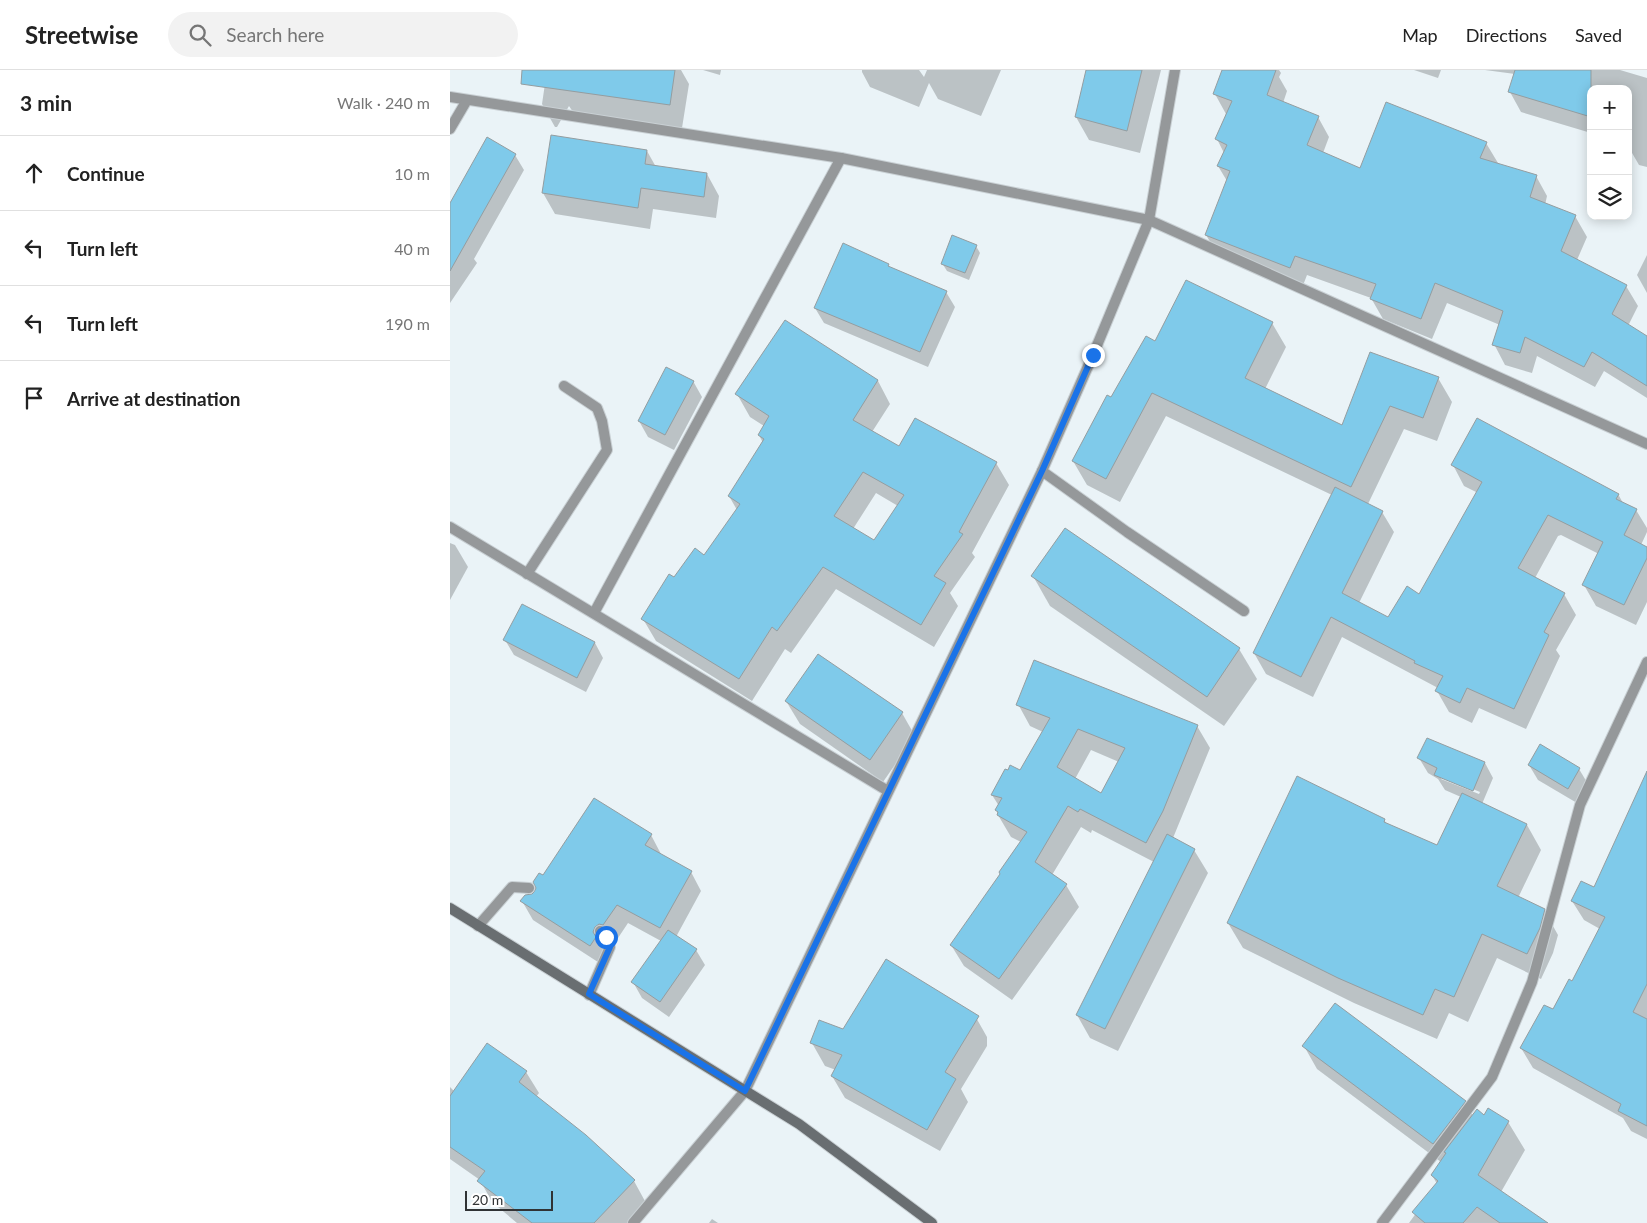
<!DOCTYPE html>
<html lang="en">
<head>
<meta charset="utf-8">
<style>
	body { margin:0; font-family:Lato,sans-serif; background:#f2f2f2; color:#222 }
	.controls { position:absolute; right:15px; top:15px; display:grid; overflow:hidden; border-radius:10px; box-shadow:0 2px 12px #0003 }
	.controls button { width:45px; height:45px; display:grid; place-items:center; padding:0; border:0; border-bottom:1px solid #e0e0e0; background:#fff; color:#222; font:25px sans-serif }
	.scale { position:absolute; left:15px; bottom:12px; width:88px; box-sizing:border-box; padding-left:5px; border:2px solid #303335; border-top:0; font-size:14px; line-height:18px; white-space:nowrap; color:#303335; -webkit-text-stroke:4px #fff; paint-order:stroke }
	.stop { position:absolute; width:15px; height:15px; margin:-11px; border:4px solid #1a73e8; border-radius:50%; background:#fff }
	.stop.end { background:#1a73e8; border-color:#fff; box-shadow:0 1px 5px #0008 }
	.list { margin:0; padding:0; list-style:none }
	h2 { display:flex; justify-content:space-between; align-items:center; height:65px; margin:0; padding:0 20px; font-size:21px }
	h2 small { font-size:16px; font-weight:400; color:#767676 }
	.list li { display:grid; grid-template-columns:32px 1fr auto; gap:15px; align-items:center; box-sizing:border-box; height:75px; padding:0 20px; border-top:1px solid #e0e0e0 }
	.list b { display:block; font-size:19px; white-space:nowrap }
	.list em { font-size:16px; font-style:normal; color:#767676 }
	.icon { flex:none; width:28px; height:28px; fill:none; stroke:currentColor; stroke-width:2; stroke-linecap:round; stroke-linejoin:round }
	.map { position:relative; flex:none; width:1197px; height:1153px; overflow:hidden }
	header { display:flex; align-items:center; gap:30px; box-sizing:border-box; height:70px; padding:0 25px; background:#fff; border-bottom:1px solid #e0e0e0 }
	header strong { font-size:24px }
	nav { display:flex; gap:28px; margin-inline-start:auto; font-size:18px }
	.search { width:350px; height:45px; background:#f2f2f2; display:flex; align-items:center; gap:12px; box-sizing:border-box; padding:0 18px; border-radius:28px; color:#767676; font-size:19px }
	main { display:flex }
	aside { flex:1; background:#fff }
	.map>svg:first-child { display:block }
</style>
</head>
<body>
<header>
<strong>Streetwise</strong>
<div class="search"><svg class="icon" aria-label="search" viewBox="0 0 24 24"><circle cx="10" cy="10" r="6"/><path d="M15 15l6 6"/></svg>Search here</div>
<nav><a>Map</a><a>Directions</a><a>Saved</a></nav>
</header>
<main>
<aside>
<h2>3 min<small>Walk · 240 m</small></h2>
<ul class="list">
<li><svg class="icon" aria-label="ahead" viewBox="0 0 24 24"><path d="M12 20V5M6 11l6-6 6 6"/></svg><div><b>Continue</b></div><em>10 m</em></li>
<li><svg class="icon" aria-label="left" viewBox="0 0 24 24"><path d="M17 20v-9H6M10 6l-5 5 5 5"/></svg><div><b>Turn left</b></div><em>40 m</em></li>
<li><svg class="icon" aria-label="left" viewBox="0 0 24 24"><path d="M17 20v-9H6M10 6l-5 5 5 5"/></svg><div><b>Turn left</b></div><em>190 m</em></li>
<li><svg class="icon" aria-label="arrive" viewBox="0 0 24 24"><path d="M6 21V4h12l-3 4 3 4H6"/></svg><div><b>Arrive at destination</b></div></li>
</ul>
</aside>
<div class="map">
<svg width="1197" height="1153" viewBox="0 0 1197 1153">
	<rect width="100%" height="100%" fill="#eaf3f7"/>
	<g fill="#0003" fill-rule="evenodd">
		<polygon points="97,0 231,0 239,14 232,58 123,42 119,36 107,57 105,57 92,34"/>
		<polygon points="253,0 271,0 270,5"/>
		<polygon points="412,0 469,0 474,7 477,0 551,0 531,46 488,29 479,13 469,37 420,17 412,2"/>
		<polygon points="638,0 711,0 690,83 639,70 626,47"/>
		<polygon points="773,0 829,0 831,3 829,7 837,21 833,33 868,47 879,67 873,83 910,100 1036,73 1048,93 1047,95 1086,106 1097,126 1095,135 1125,146 1137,167 1127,190 1176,216 1188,236 1178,256 1197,268 1197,328 1154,301 1145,317 1087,286 1082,303 1055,295 1044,274 1050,255 997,233 982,269 933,249 921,228 857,205 852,218 768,185 756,165 777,111 768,96 774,83 767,69 776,44 765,24"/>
		<polygon points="964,0 991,0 988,8"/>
		<polygon points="1035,0 1170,0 1197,8 1197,97 1189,95 1178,76 1178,19 1141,19 1141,63 1071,42 1060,22 1065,4"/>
		<polygon points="197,81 206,97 257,104 269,126 266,148 203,139 200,159 105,144 93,123"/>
		<polygon points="65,85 74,100 24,189 27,193 0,233 0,135"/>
		<polygon points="526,176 530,183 519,210 497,201 492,193"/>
		<polygon points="1197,185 1197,223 1187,205"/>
		<polygon points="438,195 440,198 496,222 505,237 478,297 374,253 365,238"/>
		<path d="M335 251 428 311 440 334 422 362 450 378 546 393 559 415 522 483 525 487 500 523 508 536 484 577 386 519 341 583 335 579 302 631 206 571 193 549 225 509 254 486 287 440 279 426 313 373 309 365 314 356 300 347 287 324ZM426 423 448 436 425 472 403 459Z"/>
		<polygon points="822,253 836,277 815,319 892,356 988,308 1002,332 987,371 954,359 918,434 932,442 944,462 909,533 938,549 970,526 1028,423 1014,416 1003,395 1168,424 1173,433 1186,440 1197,458 1197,462 1191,475 1197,478 1197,532 1186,555 1146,536 1134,515 1149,484 1111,465 1108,466 1085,508 1114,524 1126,545 1106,580 1110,586 1076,659 1029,638 1022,653 999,642 987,621 988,618 892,567 863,627 816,604 804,583 882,425 716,346 670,432 637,415 623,391 661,329 706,273"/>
		<polygon points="243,311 252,327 224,380 198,367 189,351"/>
		<polygon points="0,473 5,475 18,497 0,530"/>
		<polygon points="583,506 789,579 807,609 774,656 600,536"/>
		<polygon points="55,570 145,573 153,588 136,622 64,585"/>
		<polygon points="336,631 452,643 465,666 433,712 350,654"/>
		<path d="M568 634 747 656 760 678 723 768 744 780 758 803 668 981 640 968 627 945 704 792 642 760 641 763 631 757 602 805 616 815 629 837 562 930 514 896 501 875 551 805 571 772 561 767 548 745 547 740 549 736 542 725 570 702 593 662 580 656ZM641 680 669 692 652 725 625 709Z"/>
		<path d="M969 688 1035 693 1043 708 1032 734 1077 755 1091 780 1068 828 1094 840 1108 865 1103 883 1091 909 1047 888 1018 952 999 943 987 969 904 933 793 878 778 853 934 750 937 754 988 777 1011 727 995 720 988 709 978 703ZM991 706 1030 722 1029 724 991 709Z"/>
		<polygon points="1079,695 1129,699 1138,714 1127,733 1088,710"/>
		<polygon points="1197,704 1197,1069 1181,1061 1173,1048 1083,998 1071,978 1104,941 1123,913 1150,859 1134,850 1122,831 1145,819"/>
		<polygon points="201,765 211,784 210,786 241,802 251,821 226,867 246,880 255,895 219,947 192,928 183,912 211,871 178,853 164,874 160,873 151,894 83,850 72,831 82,826 94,807"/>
		<polygon points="524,944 537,967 537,976 511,1019 518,1032 490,1081 395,1028 382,1006 386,1000 375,996 362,973 393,961"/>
		<polygon points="854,976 1015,1032 1023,1046 1035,1047 1058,1052 1075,1080 1051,1122 1086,1153 959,1153 987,1114 982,1105 991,1092 867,999"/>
		<polygon points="76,1002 89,1023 86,1027 184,1111 196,1133 177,1153 67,1153 42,1132 30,1110 0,1089 0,1017 5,1022"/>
		<polygon points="262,1149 268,1153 259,1153"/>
	</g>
	<g fill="#7fcaea" stroke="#949da0" fill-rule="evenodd">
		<polygon points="72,0 225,0 220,35 71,14"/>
		<polygon points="636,0 692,0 677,61 625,47"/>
		<polygon points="772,0 826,0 817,25 869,46 857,75 910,98 936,32 1037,72 1030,88 1087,105 1080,127 1126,145 1111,181 1177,215 1162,244 1197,266 1197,316 1142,282 1134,297 1075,267 1070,283 1042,275 1053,241 985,213 971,249 920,229 926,214 845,186 840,198 755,165 780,101 767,96 777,75 765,69 782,31 763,24"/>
		<polygon points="1065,0 1141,0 1141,47 1058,22"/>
		<polygon points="101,65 197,80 195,94 257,103 254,127 191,118 188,138 92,123"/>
		<polygon points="37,67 66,84 0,201 0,133"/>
		<polygon points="502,165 527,175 515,203 491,194"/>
		<polygon points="393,173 439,194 438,196 497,221 470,282 364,238"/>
		<polygon points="736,210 823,252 795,308 892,355 920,282 989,307 973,348 940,336 901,417 702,323 656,409 622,391 657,325 661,327 696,266 705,271"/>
		<path d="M335 250 428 310 403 350 449 376 465 348 547 392 509 462 513 464 484 506 496 513 471 555 373 497 327 561 322 557 289 609 191 549 219 504 224 507 245 478 254 485 290 434 278 426 314 369 308 365 319 346 285 324ZM413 402 454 425 424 470 384 446Z"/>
		<polygon points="216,297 244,311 215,365 188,351"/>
		<polygon points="1027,348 1169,424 1166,429 1187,439 1174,465 1197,477 1197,488 1174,535 1132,515 1153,472 1098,445 1068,498 1115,523 1094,562 1099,565 1064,639 1017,618 1010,633 985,621 993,606 964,593 965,591 881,547 851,607 803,583 885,417 933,441 892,523 938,547 957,516 969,524 1032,412 1001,395"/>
		<polygon points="615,458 790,578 757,627 581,506"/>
		<polygon points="72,534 145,572 127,608 53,570"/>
		<polygon points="368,584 453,642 420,690 335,631"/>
		<path d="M584 590 748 655 713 741 696 773 630 739 628 742 618 736 585 792 617 814 549 909 500 875 550 804 549 802 577 762 547 745 548 742 545 740 552 728 541 725 555 699 558 700 560 695 570 700 600 648 566 635ZM628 659 675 678 651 723 607 697Z"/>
		<polygon points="977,668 1035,692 1023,721 984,705 987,698 967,688"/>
		<polygon points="1090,674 1130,698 1118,719 1078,695"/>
		<polygon points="1197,701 1197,914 1183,942 1197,949 1197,1056 1168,1041 1171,1034 1070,978 1094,935 1103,939 1119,909 1122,911 1155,847 1121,831 1131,811 1144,817"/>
		<polygon points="847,706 935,749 934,752 987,775 1012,723 1077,754 1047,816 1095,839 1090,858 1077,884 1032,864 1004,927 985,919 973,945 888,908 777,853"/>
		<polygon points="144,728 202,764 195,775 242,801 210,858 167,835 153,855 149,854 145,857 143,862 146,867 140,876 70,831 75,825 82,824 84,822 86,818 83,812 89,803 93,805"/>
		<polygon points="717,764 745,779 655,959 626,945"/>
		<polygon points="218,860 247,879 210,932 181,912"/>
		<polygon points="436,889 529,946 495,1002 506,1009 477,1060 381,1006 392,985 360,973 369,950 393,959"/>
		<polygon points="885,933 1016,1031 983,1074 852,976"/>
		<polygon points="37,973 77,1001 69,1012 136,1065 185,1110 144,1153 82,1153 27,1111 35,1101 0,1077 0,1026"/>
		<polygon points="1038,1038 1059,1051 1028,1105 1098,1153 1050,1153 1027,1137 1013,1153 975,1153 962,1142 988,1111 981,1105 996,1083 994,1082 1027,1039 1034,1045"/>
	</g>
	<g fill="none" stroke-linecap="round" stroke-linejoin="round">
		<g stroke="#c9d0d4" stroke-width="12">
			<g id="lane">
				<polyline points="592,401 677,462 794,541"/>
				<polyline points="77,504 157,380 152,351 147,338 114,316"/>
				<polyline points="28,856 62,817 79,818"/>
				<polyline points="139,925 160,877 156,867 150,861"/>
			</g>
		</g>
		<g stroke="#c9d0d4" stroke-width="12">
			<g id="street">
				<polyline points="0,27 391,88 699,150 1197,374"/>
				<polyline points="0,59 17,30"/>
				<polyline points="0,457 438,721"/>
				<polyline points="144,543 391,88"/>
				<polyline points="183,1153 295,1021 592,401 643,285 699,150 725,0"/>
				<polyline points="932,1153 1042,1007 1082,912 1130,735 1197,592"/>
			</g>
		</g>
		<g stroke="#c9d0d4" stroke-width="12">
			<polyline id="secondary" points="0,838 349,1054 482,1153"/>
		</g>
		<use href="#lane" stroke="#95989a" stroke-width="10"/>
		<use href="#street" stroke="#95989a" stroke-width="10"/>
		<use href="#secondary" stroke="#696e71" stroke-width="10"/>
	</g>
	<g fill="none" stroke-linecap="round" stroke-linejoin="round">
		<polyline stroke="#1a73e8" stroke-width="6" points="156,867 160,877 139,924 295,1021 592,401 643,285"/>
	</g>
</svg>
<div class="controls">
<button>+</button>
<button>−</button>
<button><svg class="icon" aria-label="layers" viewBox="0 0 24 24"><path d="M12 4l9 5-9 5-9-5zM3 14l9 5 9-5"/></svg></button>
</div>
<div class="scale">20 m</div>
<div class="stop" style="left:156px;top:867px"></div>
<div class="stop end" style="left:643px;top:285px"></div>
</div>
</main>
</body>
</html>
